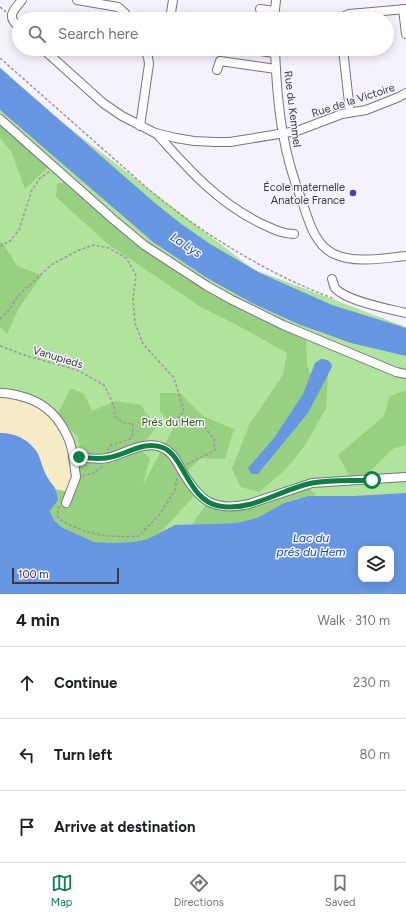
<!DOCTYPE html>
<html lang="en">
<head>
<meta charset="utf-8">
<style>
	body { margin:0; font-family:Figtree,sans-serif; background:#f6f6f6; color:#202124 }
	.controls { position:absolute; right:12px; bottom:12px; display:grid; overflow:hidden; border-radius:8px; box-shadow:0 2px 10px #0003 }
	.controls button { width:36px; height:36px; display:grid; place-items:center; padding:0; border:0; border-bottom:1px solid #e0e0e0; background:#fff; color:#202124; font:20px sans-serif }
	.scale { position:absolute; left:12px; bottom:10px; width:107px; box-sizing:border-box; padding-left:4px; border:2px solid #3b3841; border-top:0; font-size:11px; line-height:14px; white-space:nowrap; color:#3b3841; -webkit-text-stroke:3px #f6f2fc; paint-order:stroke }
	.stop { position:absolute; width:12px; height:12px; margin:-9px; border:3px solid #0b8043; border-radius:50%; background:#fff }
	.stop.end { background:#0b8043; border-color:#fff; box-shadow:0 1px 4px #0008 }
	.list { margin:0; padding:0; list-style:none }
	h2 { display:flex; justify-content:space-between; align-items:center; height:52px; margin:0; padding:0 16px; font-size:17px }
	h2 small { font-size:13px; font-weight:400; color:#757577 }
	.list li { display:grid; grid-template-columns:26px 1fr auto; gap:12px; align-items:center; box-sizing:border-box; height:72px; padding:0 16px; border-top:1px solid #e0e0e0 }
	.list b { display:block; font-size:15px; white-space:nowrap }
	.list em { font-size:13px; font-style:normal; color:#757577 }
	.icon { flex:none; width:22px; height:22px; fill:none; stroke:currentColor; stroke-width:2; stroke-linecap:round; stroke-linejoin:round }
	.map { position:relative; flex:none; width:406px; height:594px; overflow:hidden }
	.search { position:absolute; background:#fff; box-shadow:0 2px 10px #0003; left:12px; right:12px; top:12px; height:44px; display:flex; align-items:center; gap:10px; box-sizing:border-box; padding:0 14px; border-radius:22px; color:#757577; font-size:15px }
	.sheet { height:268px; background:#fff }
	nav { display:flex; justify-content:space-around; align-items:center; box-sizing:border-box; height:56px; border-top:1px solid #e0e0e0; background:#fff; font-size:11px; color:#757577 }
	nav a { display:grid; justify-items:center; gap:2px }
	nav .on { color:#0b8043 }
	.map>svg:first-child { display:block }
</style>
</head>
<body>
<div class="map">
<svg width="406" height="594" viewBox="0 0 406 594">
	<rect width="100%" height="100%" fill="#f6f2fc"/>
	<path fill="#b0e39c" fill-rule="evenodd" d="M0 67 45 109 253 269 406 327V594H0ZM361 549H391V579H361Z"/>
	<g fill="#97d080">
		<polygon points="0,123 48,167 25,189 11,151 0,138"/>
		<polygon points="65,182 158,259 206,291 306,340 307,365 311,376 303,394 274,438 248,468 258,473 262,469 308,413 328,373 326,408 306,444 284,471 259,492 241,487 232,469 249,425 283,375 287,353 237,325 201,307 108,244 56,197 57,184"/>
		<polygon points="0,242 2,242 17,266 42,275 19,308 7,334 0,327"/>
		<polygon points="71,388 84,394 92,411 116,401 141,405 156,428 139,449 150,458 143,485 174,427 160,411 160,393 180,393 203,416 234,429 225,459 201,458 181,477 195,495 160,533 148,539 133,542 114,543 94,542 61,527 53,519 50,511 58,500 56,489 67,491 72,483 75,466 81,454 78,437 57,415"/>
		<polygon points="406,390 406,445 394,448 367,474 368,478 351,479 338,455 384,416 390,396"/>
		<path d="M309 488 316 495 303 497 288 501 257 518 237 523 192 524 206 505C210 507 215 510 220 511 248 514 283 497 309 488Z"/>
	</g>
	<path fill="#f5ebc5" d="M0 398C18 398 44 406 56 421 63 431 66 444 69 456 72 469 74 479 68 492L56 489 47 477 37 453 20 437 0 433Z"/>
	<g fill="#6797e2" fill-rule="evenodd">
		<polygon points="0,68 155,203 180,223 210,244 260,273 332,305 406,328 406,356 351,343 298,324 252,303 207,278 153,242 0,110"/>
		<path d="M321 359C326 359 331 360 332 367L308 413 262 469 258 474H251L248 468 274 438 303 394 315 363Z"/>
		<path d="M0 433C15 433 28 439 37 452 41 459 42 468 46 475 52 487 56 484 58 500L50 511 53 519 61 527 94 542 114 543 133 542 148 539 175 525 237 523 257 518 284 503 308 496H354L406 493V594H0ZM361 549H391V579H361Z"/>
	</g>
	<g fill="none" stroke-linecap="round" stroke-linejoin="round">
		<g stroke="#7a7288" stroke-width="10">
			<g id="minor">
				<polyline points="77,0 118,7 125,13 128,19"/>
				<polyline points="260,9 275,11"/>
				<polyline points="403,9 406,34"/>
				<polyline points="170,19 173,0"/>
				<polyline points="274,19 276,0"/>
				<polyline points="329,19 340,18 349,14 406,9"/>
				<path d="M19 27C6 16 13 11 22 0"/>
				<polyline points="43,49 103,103 122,116 155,133 176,138 194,141 215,142 230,142 297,131 342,114 366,110 399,97 406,93"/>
				<path d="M275 49C276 77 278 106 283 134 287 158 294 181 303 204 309 222 315 245 334 254 356 264 383 258 406 256"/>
				<polyline points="343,49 350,112"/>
				<polyline points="252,50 275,53"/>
				<polyline points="217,70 220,61 276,69"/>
				<polyline points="0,119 114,220 144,245 207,286 232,300 283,325 396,372 406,374"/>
				<polyline points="140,126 149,64 148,57 144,49"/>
				<path d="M156 133C188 169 218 203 262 224 273 229 282 234 294 234"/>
				<path d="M332 279C333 282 334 286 335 288 346 301 389 309 406 313"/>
				<path d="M0 393C10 393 18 395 27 398 48 405 61 420 69 440 71 445 72 450 73 455 81 458 99 460 107 458 125 454 147 438 165 449 173 453 178 463 182 471 200 501 213 512 249 504L312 483 406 477"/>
				<polyline points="66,503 76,477 73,455"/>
			</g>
		</g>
		<g stroke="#9b97a1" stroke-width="1.5" stroke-dasharray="3 2" stroke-linecap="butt">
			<polyline points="0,7 6,12"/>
			<path d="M0 58 147 188C201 233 269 275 335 299"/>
			<polyline points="0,246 10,241 19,230 32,190 40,178 49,172"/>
			<polyline points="0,319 8,311 18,296 51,265 79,250 94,245 109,248 126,258 132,268 136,276 133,298 135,323 143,344 174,378 184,411 177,419 180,421 199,420 214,439 215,450 186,465"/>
			<polyline points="0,346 27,356 77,370 104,385 110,397 114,407 115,416 124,423 133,424 132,438 109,446 108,450"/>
			<polyline points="82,476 94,473 102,466"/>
			<path d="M60 506 58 509V518C84 535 109 538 139 536L160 514 175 490 177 476"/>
		</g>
		<use href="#minor" stroke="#fff" stroke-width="8"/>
	</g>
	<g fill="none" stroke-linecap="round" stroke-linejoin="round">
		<path stroke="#0b8043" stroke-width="5" d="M79 457C87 458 97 459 106 458 126 456 143 439 164 448 184 457 189 501 219 506 252 512 281 489 312 483 331 480 353 481 372 480"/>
	</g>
	<circle fill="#4a3fb6" stroke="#f6f2fc" stroke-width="1.5" cx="353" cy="193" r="4"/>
	<g text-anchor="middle" stroke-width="3" stroke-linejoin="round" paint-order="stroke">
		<g font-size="11" fill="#3b3841" stroke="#f6f2fc">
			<text transform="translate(353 100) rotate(-18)" y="4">Rue de la Victoire</text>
			<text transform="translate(293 109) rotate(83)" y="4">Rue du Kemmel</text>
			<text transform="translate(58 357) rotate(17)" y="4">Vanupieds</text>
		</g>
		<g font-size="11" fill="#3b3841" stroke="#f6f2fc" text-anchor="end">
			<text x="345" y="191">École maternelle<tspan x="345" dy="13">Anatole France</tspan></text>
		</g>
		<g font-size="11" fill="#285d09" stroke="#f6f2fc">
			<text x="173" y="426">Prés du Hem</text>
		</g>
		<g font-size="12" font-style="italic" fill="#124da5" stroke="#f6f2fc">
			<text transform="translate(186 245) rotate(33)" y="4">La Lys</text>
			<text x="311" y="542">Lac du<tspan x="311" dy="14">prés du Hem</tspan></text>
		</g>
	</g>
</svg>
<div class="controls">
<button><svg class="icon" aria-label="layers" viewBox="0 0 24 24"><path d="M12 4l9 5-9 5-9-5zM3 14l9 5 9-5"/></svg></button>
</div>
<div class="scale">100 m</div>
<div class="stop" style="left:372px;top:480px"></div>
<div class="stop end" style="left:79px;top:457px"></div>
<div class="search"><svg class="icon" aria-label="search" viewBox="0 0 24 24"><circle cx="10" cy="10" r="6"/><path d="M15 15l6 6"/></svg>Search here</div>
</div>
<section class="sheet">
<h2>4 min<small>Walk · 310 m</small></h2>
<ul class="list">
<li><svg class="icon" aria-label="ahead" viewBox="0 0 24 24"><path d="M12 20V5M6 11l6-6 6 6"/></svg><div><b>Continue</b></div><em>230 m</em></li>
<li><svg class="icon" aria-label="left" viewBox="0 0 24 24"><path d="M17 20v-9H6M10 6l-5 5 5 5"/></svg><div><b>Turn left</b></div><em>80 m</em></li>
<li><svg class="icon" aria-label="arrive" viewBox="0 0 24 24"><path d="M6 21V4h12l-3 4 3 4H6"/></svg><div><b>Arrive at destination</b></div></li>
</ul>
</section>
<nav>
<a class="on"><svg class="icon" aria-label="map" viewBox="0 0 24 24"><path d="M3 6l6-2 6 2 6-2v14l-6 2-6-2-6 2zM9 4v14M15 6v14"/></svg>Map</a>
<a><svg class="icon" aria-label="directions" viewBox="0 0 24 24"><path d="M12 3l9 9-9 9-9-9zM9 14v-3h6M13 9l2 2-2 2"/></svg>Directions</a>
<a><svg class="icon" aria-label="saved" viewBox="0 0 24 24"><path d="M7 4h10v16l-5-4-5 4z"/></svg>Saved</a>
</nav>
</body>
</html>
